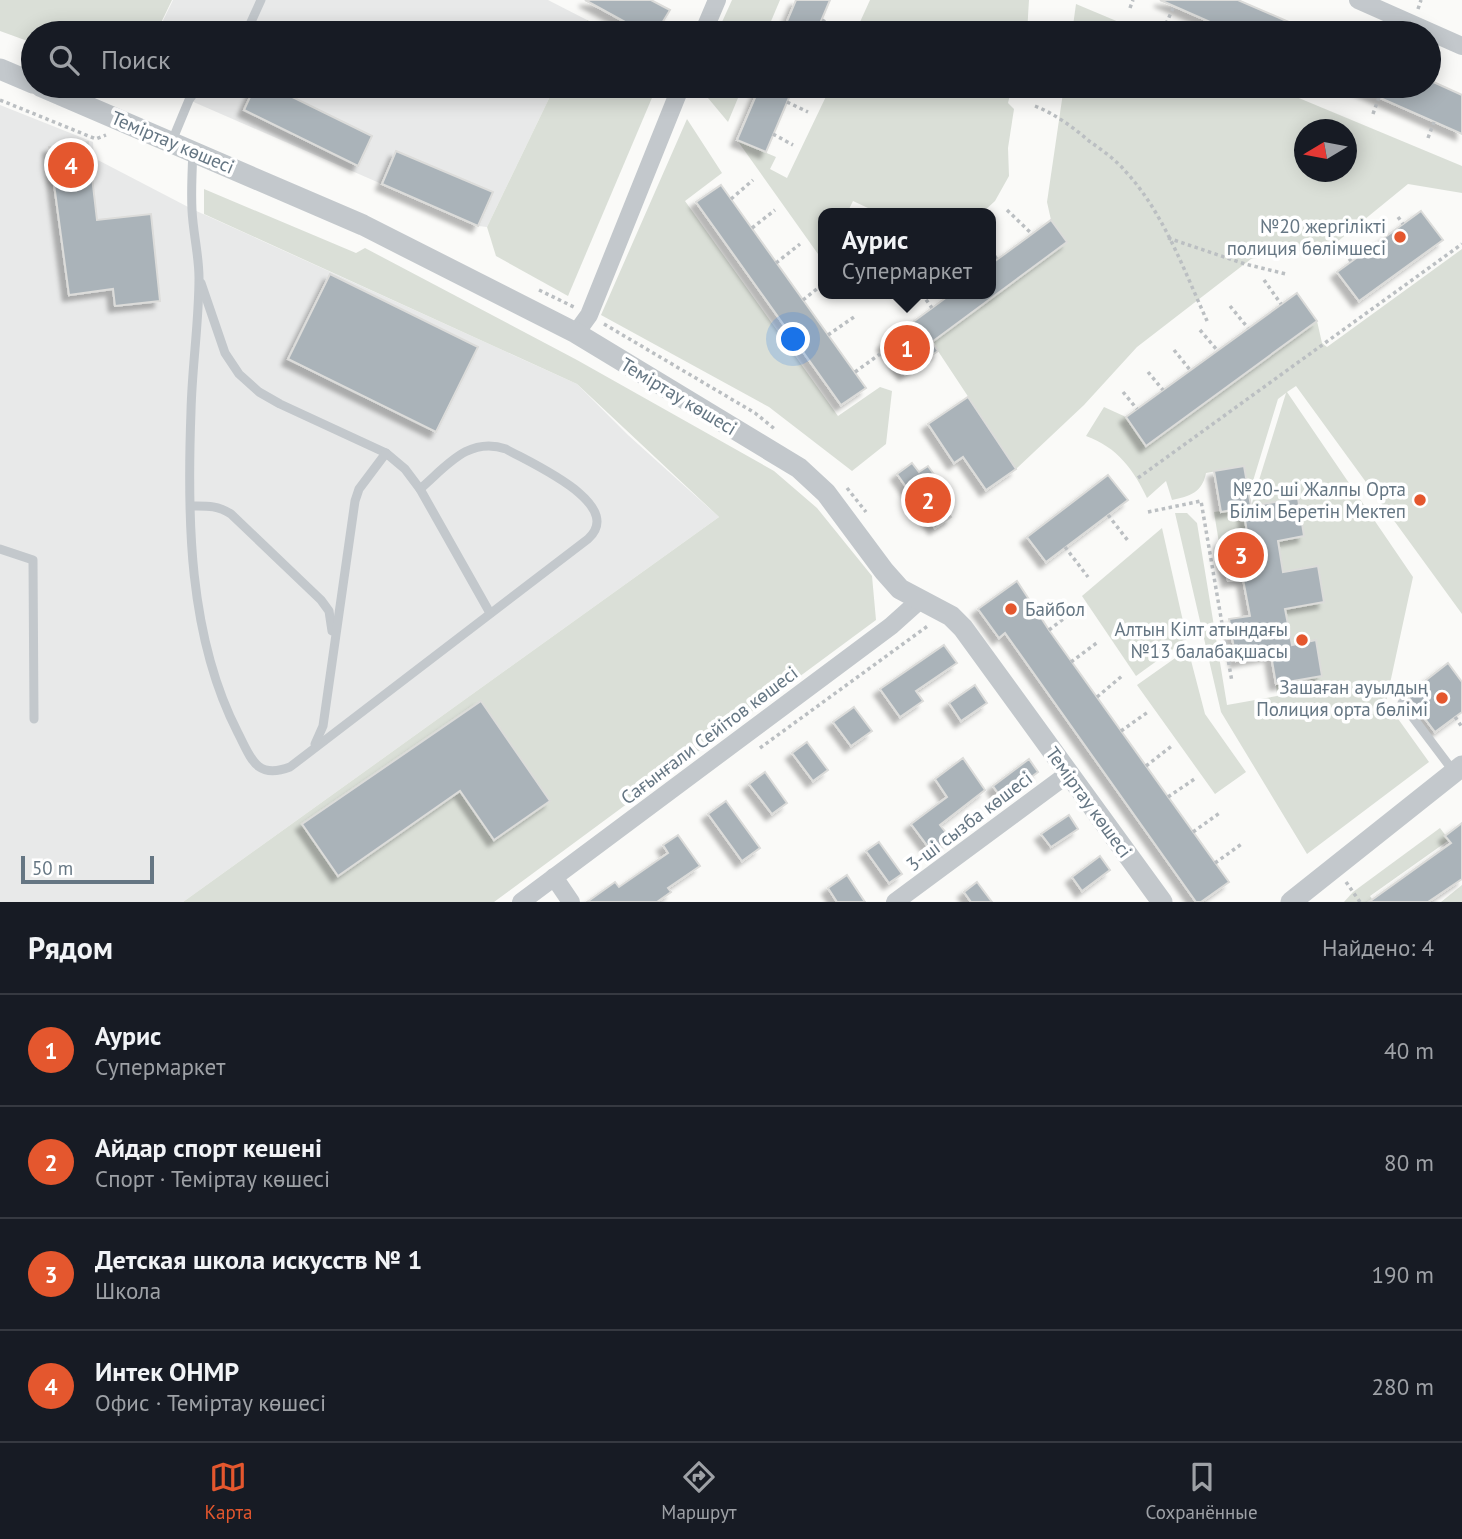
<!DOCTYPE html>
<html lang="ru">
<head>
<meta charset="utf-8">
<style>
	body { margin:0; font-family:"PT Sans",sans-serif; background:#242831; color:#f1f3f6 }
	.compass { position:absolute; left:1294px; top:119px; width:63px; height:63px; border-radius:50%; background:#171b24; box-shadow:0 4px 18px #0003; rotate:260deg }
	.scale { position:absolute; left:21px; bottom:18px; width:133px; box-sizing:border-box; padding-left:7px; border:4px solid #657683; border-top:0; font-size:19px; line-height:24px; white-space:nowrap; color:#657683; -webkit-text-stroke:5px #fff; paint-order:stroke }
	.you { position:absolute; left:794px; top:340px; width:24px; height:24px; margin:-18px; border:5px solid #fff; border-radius:50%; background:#1a73e8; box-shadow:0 0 0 10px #1a73e833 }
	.badge { display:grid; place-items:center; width:46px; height:46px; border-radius:50%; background:#e4572e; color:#fff; font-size:23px; font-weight:700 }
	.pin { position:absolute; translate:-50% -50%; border:4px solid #fff; box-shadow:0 2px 7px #0006 }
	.popup { position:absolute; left:818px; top:208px; width:178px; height:91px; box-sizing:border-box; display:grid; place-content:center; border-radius:14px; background:#171b24; filter:drop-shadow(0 2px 5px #0005); font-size:23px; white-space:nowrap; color:#9ea1a6 }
	.popup b { font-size:26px; color:#f1f3f6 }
	.popup::after { content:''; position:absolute; left:50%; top:100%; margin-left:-14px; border:14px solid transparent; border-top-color:#171b24 }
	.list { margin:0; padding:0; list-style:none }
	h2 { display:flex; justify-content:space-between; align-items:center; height:91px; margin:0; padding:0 28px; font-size:30px }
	h2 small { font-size:23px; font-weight:400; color:#9ea1a6 }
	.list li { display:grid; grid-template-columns:46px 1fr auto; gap:21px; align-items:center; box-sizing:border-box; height:112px; padding:0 28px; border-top:2px solid #363941 }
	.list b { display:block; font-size:26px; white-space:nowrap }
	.list p { margin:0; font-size:23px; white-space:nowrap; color:#9ea1a6 }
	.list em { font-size:23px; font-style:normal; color:#9ea1a6 }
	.icon { flex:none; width:38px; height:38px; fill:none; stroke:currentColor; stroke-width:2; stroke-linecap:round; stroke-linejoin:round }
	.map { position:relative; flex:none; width:1462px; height:902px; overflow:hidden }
	.search { position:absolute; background:#171b24; box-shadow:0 4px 18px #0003; left:21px; right:21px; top:21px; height:77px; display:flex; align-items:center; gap:18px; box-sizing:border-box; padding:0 24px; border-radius:38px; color:#9ea1a6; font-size:26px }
	.sheet { height:539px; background:#171b24 }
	nav { display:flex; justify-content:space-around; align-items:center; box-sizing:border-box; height:98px; border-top:2px solid #363941; background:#171b24; font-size:19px; color:#9ea1a6 }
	nav a { display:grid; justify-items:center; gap:4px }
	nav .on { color:#e4572e }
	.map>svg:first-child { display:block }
</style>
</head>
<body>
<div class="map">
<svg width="1462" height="902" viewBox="0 0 1462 902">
	<defs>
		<filter id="shadow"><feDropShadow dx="-6" dy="6" stdDeviation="2" flood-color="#0004"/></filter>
	</defs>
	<rect width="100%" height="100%" fill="#fafaf8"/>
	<g fill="#e8e9e9">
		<polygon points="173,0 548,0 587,20 581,33 157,33"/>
		<polygon points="157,86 555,86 487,227 478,226"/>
		<polygon points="0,105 93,142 94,158 192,209 577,384 628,435 719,517 183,902 0,902"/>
	</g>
	<g fill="#dadfd7" fill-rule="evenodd">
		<polygon points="0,0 172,0 156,33 33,33 33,43 0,31"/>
		<polygon points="732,0 780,0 766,33 717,33"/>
		<polygon points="870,0 1029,0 1027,33 855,33"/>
		<polygon points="1076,4 1145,33 1072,33"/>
		<polygon points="587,20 613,33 581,33"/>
		<polygon points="555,86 657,86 568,296 496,256 487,227"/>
		<polygon points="698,86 743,86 728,122"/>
		<polygon points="831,86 1012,86 1008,103 1014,109 1008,148 1009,176 995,201 982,213 866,213 868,208 853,201 847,213 823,213 823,261 737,140 776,157 770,169 787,178"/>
		<path d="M1064 86H1270L1462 166V193L1408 184 1332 246 1251 259 1137 347 1084 405 1016 469 932 342 1067 242 1051 220 1047 202ZM1304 130H1346V172H1304Z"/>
		<polygon points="687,119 722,173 685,201 838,416 880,387 892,391 886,444 852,471 769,407 601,315"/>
		<polygon points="204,189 356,253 365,248 577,360 774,471 817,508 872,576 876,620 494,902 183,902 719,517 577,384 204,214"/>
		<path d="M1462 249V614L1296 386 1287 392 1413 577 1386 702 1429 762 1307 854 1221 712 1175 513H1187L1197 523 1227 705 1277 696 1276 684 1322 676 1316 641 1292 645 1285 609 1324 602 1318 566 1283 572 1278 541 1304 536 1298 498 1251 506 1286 393 1278 399 1249 494 1244 466 1206 473C1202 493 1190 496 1172 500L1166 481 1147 498C1134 470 1117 447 1086 436L1104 407 1126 417 1147 445 1317 321 1322 343 1327 347Z"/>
		<polygon points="1243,508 1248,538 1219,543 1214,512"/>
		<polygon points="1162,528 1187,639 1136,676 1082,596"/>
		<polygon points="1188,649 1205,714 1246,772 1215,794 1137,685"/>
		<polygon points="1440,828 1449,840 1370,896 1374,902 1344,902 1353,892"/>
		<polygon points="1462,885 1462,902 1441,902"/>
	</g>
	<g fill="#aab3b9" stroke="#dcdcda" stroke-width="2" filter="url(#shadow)">
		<polygon points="585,0 651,0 670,10 656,33 645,33"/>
		<polygon points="796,0 830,0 816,33 782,33"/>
		<polygon points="1160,0 1238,0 1314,33 1235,33"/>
		<polygon points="1429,80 1462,95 1462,134 1353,86 1429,86"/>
		<polygon points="255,86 270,86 372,136 358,166 244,110"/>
		<polygon points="760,86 794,86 766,152 737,140"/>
		<polygon points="88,142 97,220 151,214 160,301 115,306 113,289 69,295 49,147"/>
		<polygon points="396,151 493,192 478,226 382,184"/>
		<polygon points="721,185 866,388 841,405 696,202"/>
		<polygon points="1421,211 1443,240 1359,301 1337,272"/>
		<polygon points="1051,220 1067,242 932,342 938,351 905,374 883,344 951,294 991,294 991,264"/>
		<polygon points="330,274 478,347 436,432 288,359"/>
		<polygon points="1297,293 1317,321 1146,446 1126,417"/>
		<polygon points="968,397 1016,469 986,490 963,457 954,463 928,424"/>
		<polygon points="912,463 919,472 928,466 942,486 933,492 951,517 935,528 897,474"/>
		<polygon points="1244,466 1251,506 1298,498 1304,536 1278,541 1283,572 1318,566 1324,602 1285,609 1292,645 1316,640 1322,676 1276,684 1271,655 1236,661 1229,619 1250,616 1243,579 1228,581 1221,542 1248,538 1243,508 1221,512 1214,471"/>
		<polygon points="1108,475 1128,500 1046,562 1027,537"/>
		<polygon points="1017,581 1049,630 1229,882 1201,902 1196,902 1005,633 999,638 978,609"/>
		<polygon points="944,645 957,663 916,691 923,701 900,717 880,689"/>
		<polygon points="1448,663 1462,682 1462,712 1435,732 1407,695"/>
		<polygon points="975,685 987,703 961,721 949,703"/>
		<polygon points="481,701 550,801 494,840 460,791 338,876 302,824"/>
		<polygon points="854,707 872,731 851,746 833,722"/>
		<polygon points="807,742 828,770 813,781 792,753"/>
		<polygon points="963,758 985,790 940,825 950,838 932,852 911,824 947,797 935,779"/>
		<polygon points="1029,759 1038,772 1002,799 993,786"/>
		<polygon points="765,772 787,803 772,814 749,784"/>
		<polygon points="726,801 760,848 742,861 708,814"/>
		<polygon points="1069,815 1078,829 1051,847 1041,834"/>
		<polygon points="1462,823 1462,879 1428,902 1369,902 1451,843 1445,836"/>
		<polygon points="678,835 700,866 668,888 671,892 657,902 587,902 615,882 619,887 668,853 663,845"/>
		<polygon points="879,842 902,874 889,883 866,851"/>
		<polygon points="1100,856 1110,870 1082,891 1072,877"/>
		<polygon points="847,875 865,902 837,902 828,888"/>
		<polygon points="977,882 992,902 971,902 964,892"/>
	</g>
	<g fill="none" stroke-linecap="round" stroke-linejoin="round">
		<g stroke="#bbbfc2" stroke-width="3.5" stroke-dasharray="3.5 3.5" stroke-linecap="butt">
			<polyline points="1130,8 1133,0"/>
			<polyline points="1418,9 1421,0"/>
			<polyline points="822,20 843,33"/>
			<polyline points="1166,24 1174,6"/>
			<polyline points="1218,33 1221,27"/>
			<polyline points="1333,97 1337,86"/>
			<polyline points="0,100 96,139 106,135"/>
			<polyline points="787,102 808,112"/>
			<path d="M1035 106C1055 114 1073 127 1089 141 1102 150 1116 160 1126 172 1164 213 1185 273 1208 323"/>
			<polyline points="1373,114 1379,97"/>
			<polyline points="773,134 793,145"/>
			<polyline points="1428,138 1434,122"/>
			<polyline points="731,199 753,180"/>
			<polyline points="1007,210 1032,234"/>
			<polyline points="1398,217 1403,224"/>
			<polyline points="752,228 775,210"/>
			<polyline points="1168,238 1245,264 1286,274"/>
			<polyline points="991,250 997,260"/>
			<polyline points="1345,253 1351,261"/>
			<polyline points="776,263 800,244"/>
			<polyline points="1264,280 1281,304"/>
			<polyline points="539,290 576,308"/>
			<polyline points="922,294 932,308"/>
			<polyline points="803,300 823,284"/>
			<polyline points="1230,306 1248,328"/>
			<polyline points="604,324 755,413 776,430"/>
			<polyline points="1200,330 1217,350"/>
			<polyline points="828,335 854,317"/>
			<polyline points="1174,350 1190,370"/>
			<polyline points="855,372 880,354"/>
			<polyline points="1148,372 1163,390"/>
			<polyline points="1123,392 1137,409"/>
			<polyline points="1138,478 1462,244"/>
			<polyline points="847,488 866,512"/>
			<polyline points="1148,512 1201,501 1232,682"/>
			<polyline points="1108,515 1129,542"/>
			<polyline points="1065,547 1088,577"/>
			<polyline points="1049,630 1075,610"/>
			<polyline points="1071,662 1098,642"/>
			<polyline points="1097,697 1122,676"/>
			<polyline points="1455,717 1462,727"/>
			<polyline points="1121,731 1148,712"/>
			<polyline points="760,748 929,625"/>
			<polyline points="1146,766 1173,745"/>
			<polyline points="1168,797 1196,778"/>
			<polyline points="1193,832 1221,812"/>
			<polyline points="1215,863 1243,843"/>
			<polyline points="1346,882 1360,902"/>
		</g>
		<g stroke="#c3c8cc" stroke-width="9">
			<polyline points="246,33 261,0"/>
			<polyline points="172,141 189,100 199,86"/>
			<path d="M193 151C192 171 191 190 192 210 193 233 199 255 199 278 199 322 192 367 191 411 187 517 188 636 238 733 251 758 256 780 290 767L588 539C627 504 528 462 506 449 468 436 446 467 420 489"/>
			<polyline points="201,283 225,353 239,374 259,392 280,404 386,453 405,469 420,489 490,613"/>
			<path d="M191 506C206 506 217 505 231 514L321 600 329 611 332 631"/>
			<polyline points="0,549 33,560 34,719"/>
			<polyline points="1402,703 1454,772"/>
			<polyline points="315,744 323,726 355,501 359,489 386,453"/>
		</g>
		<g stroke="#c3c8cc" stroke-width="18">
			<polyline points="1358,0 1462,46"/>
			<polyline points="703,33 717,0"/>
			<polyline points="576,333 589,315 681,86"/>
			<polyline points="554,877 571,902"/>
			<polyline points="521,902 891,626 920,600"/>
			<polyline points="895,902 1068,774"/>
		</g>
		<g stroke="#c3c8cc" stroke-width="21">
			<polyline points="0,69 33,83"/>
			<polyline points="40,86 363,225 576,333 799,468 826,493 884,571 900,589 951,616 963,628 1162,902"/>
			<polyline points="1291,902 1462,766"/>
		</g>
	</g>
	<g fill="#e4572e" stroke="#fff" stroke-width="2.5">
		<circle cx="1400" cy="237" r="7"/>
		<circle cx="1420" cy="500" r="7"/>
		<circle cx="1011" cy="609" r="7"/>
		<circle cx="1302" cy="640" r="7"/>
		<circle cx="1442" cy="698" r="7"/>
	</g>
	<g text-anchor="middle" stroke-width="7" stroke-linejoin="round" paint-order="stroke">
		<g font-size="19" fill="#657683" stroke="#fff">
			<text transform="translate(173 142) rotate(23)" y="7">Теміртау көшесі</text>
			<text transform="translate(679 396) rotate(31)" y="7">Теміртау көшесі</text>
			<text transform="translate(709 735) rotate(-37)" y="7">Сағынғали Сейітов көшесі</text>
			<text transform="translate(1089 802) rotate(54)" y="7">Теміртау көшесі</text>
			<text transform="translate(969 821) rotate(-37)" y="7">3-ші сызба көшесі</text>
		</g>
		<g font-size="19" fill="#657683" stroke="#fff" text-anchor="end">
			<text x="1386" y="233">№20 жергілікті<tspan x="1386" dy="22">полиция бөлімшесі</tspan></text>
			<text x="1406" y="496">№20-ші Жалпы Орта<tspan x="1406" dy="22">Білім Беретін Мектеп</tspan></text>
			<text x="1025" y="616" text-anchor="start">Байбол</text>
			<text x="1288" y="636">Алтын Кілт атындағы<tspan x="1288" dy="22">№13 балабақшасы</tspan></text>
			<text x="1428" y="694">Зашаған ауылдың<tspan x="1428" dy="22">Полиция орта бөлімі</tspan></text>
		</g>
	</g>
</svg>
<svg class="compass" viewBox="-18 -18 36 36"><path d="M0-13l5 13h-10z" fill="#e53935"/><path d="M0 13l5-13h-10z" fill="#9ea1a6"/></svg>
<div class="scale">50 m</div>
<div class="you"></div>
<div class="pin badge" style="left:907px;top:348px">1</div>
<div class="popup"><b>Аурис</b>Супермаркет</div>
<div class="pin badge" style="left:928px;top:500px">2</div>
<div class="pin badge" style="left:1241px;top:555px">3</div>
<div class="pin badge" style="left:71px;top:165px">4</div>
<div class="search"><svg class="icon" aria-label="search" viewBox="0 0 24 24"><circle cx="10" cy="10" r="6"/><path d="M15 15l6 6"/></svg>Поиск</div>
</div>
<section class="sheet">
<h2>Рядом<small>Найдено: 4</small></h2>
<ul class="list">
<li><span class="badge">1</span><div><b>Аурис</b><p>Супермаркет</p></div><em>40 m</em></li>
<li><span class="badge">2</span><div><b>Айдар спорт кешені</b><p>Спорт · Теміртау көшесі</p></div><em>80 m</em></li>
<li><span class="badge">3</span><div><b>Детская школа искусств № 1</b><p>Школа</p></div><em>190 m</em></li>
<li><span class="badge">4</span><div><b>Интек ОНМР</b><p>Офис · Теміртау көшесі</p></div><em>280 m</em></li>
</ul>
</section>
<nav>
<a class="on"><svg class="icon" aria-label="map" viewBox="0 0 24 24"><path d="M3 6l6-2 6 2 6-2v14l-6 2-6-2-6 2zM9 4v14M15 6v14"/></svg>Карта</a>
<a><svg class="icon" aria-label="directions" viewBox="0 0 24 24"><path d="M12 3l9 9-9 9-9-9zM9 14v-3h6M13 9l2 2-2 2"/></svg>Маршрут</a>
<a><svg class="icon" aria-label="saved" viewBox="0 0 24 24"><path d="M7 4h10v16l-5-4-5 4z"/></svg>Сохранённые</a>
</nav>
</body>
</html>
